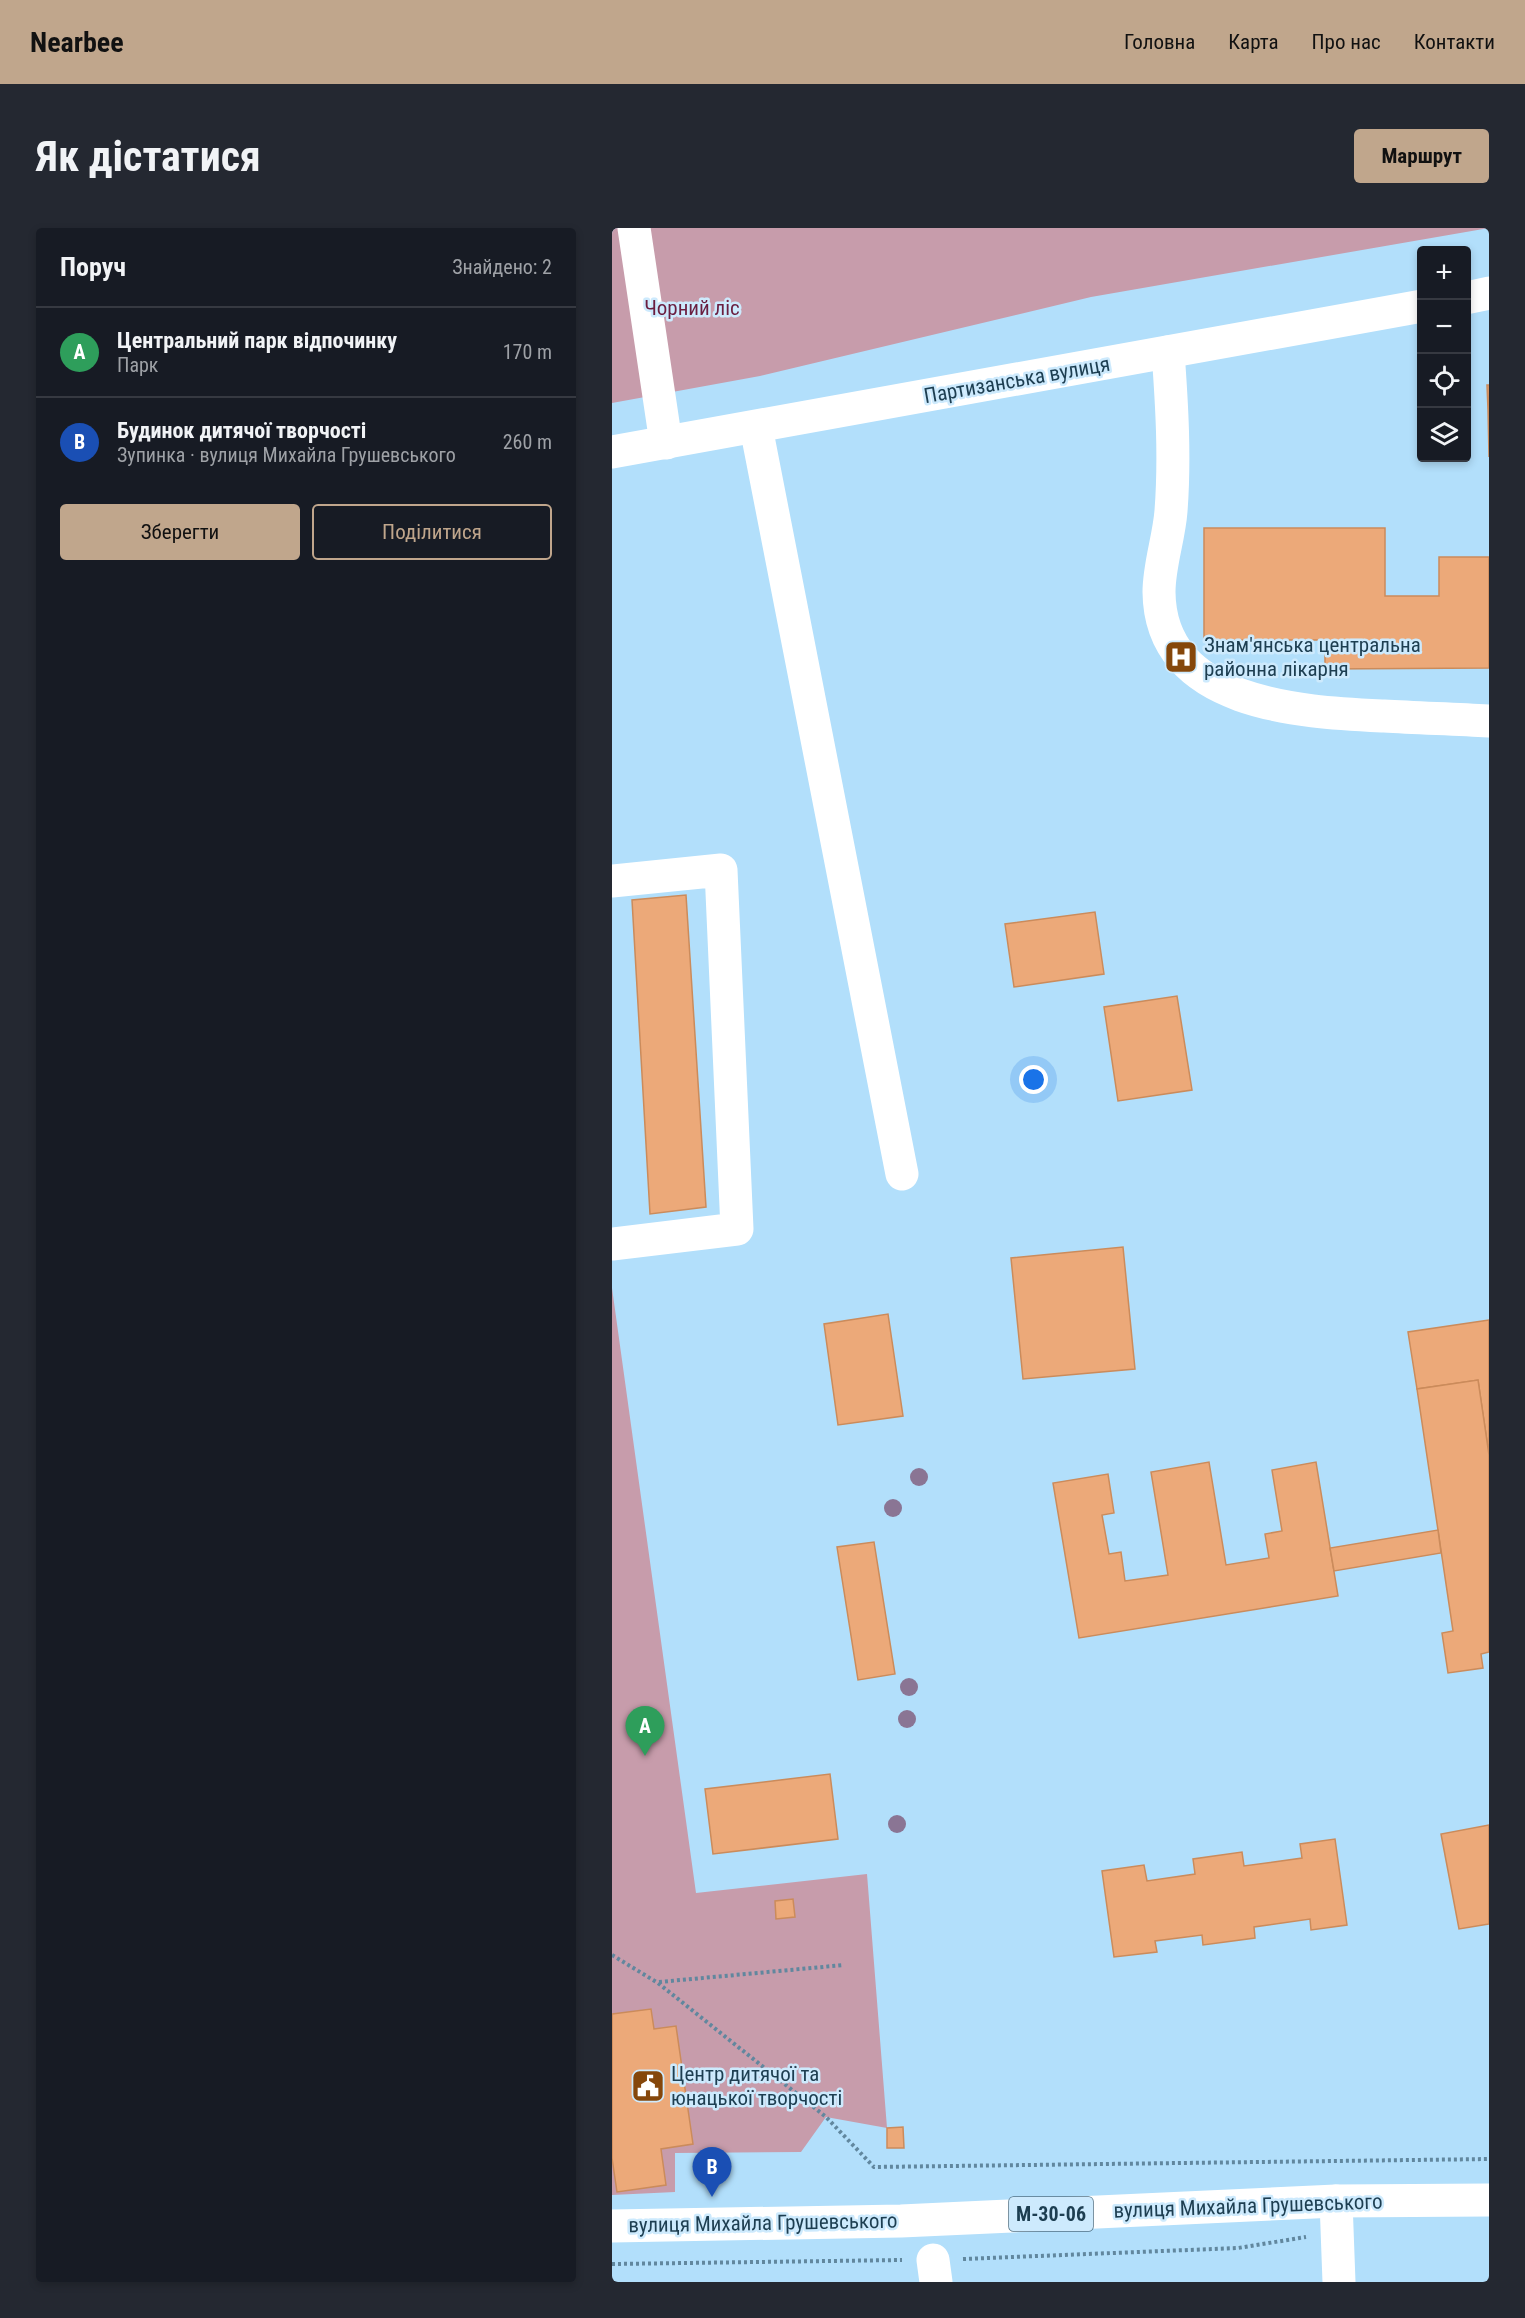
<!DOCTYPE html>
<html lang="uk">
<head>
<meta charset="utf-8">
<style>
	body { margin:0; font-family:"Roboto Condensed",sans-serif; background:#242831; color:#f1f3f6 }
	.controls { position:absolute; right:18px; top:18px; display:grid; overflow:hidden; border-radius:6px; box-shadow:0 3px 9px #0003 }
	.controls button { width:54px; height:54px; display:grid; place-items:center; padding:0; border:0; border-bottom:2px solid #363941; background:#171b24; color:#f1f3f6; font:30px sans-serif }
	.you { position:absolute; left:422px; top:852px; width:21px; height:21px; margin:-15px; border:4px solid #fff; border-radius:50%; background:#1a73e8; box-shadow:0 0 0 9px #1a73e833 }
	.badge { display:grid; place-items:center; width:39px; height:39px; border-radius:50%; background:#c0a68c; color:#fff; font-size:20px; font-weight:700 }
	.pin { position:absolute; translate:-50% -50px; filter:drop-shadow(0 2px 3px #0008) }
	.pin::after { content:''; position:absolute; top:32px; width:21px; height:18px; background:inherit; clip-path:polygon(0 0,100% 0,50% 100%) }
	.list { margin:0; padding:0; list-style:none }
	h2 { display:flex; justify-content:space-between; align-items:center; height:78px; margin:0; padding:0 24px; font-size:26px }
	h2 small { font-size:20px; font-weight:400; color:#9ea1a6 }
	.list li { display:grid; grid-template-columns:39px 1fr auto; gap:18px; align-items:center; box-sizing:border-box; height:90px; padding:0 24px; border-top:2px solid #363941 }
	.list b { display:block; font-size:22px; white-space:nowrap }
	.list p { margin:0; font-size:20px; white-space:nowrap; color:#9ea1a6 }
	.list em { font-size:20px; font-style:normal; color:#9ea1a6 }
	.actions { display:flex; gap:12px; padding:18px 24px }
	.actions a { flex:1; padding:14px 0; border:2px solid #c0a68c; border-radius:6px; text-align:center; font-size:21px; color:#c0a68c }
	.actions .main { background:#c0a68c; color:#111 }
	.icon { flex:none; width:33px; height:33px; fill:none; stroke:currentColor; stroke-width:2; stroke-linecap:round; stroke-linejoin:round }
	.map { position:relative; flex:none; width:877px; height:2054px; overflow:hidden; border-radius:6px }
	header { display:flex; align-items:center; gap:36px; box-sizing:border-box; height:84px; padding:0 30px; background:#c0a68c; color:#111 }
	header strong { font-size:28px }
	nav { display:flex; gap:33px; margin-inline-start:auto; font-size:21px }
	.intro { display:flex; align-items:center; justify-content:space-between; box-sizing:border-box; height:144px; padding:0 36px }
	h1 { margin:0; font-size:42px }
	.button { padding:15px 27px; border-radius:6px; background:#c0a68c; color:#111; font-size:21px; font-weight:700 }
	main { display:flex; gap:36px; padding:0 36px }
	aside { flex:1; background:#171b24; border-radius:6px; box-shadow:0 3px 9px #0003 }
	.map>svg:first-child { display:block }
</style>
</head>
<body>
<header>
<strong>Nearbee</strong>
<nav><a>Головна</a><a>Карта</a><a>Про нас</a><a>Контакти</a></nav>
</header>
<div class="intro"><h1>Як дістатися</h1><a class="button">Маршрут</a></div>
<main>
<aside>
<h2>Поруч<small>Знайдено: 2</small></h2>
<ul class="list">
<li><span class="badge" style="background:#2e9e5b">A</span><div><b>Центральний парк відпочинку</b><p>Парк</p></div><em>170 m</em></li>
<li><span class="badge" style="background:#1a4fb4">B</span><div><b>Будинок дитячої творчості</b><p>Зупинка · вулиця Михайла Грушевського</p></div><em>260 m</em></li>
</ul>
<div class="actions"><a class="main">Зберегти</a><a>Поділитися</a></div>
</aside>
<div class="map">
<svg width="877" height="2054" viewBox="0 0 877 2054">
	<rect width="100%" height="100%" fill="#b2dffb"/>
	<g fill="#c79cab">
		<polygon points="0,0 877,0 479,69 148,148 0,175"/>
		<polygon points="0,1060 84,1665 255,1646 275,1900 214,1889 189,1924 63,1925 63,1964 0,1967"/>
	</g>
	<g fill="#eca979" stroke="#cb8b5b" stroke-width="1.5">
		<polygon points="875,157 877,157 877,229 876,182"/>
		<polygon points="592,300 773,300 773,368 827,368 827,329 877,329 877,440 713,441 713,412 592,412"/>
		<polygon points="74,667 94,979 38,986 20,672"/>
		<polygon points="483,684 492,746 402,759 393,696"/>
		<polygon points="565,768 580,862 506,873 492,779"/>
		<polygon points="511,1019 523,1141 411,1151 399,1030"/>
		<polygon points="276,1086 291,1188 226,1197 212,1096"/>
		<polygon points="877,1092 877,1227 866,1152 805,1161 796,1104"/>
		<polygon points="866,1152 877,1227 877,1424 869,1426 871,1440 836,1445 830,1405 841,1403 805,1161"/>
		<polygon points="597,1234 614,1337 657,1330 653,1306 670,1303 660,1242 704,1234 726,1368 467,1410 441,1255 496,1246 502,1285 490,1287 497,1326 509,1324 513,1353 556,1347 539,1244"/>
		<polygon points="826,1302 829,1325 722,1343 718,1320"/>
		<polygon points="262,1314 283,1446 246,1452 225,1319"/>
		<polygon points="218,1546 226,1611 101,1626 93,1561"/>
		<polygon points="877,1597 877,1696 847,1701 829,1606"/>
		<polygon points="723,1611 735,1697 699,1702 698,1691 642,1699 643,1710 591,1717 590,1707 543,1713 545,1724 502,1729 490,1643 532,1637 535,1653 583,1646 581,1631 630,1624 632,1638 690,1630 688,1616"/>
		<polygon points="181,1671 183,1689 164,1691 163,1673"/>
		<polygon points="39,1781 42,1801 64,1798 81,1916 49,1921 54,1957 5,1964 0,1930 0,1786"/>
		<polygon points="291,1899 292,1920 275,1920 275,1900"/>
	</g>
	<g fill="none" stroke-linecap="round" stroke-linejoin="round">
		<g stroke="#61879e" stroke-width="4" stroke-dasharray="3 3" stroke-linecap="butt">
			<polyline points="0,1727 46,1755 214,1889 262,1939 877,1931"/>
			<polyline points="47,1754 232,1737"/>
			<polyline points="351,2031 626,2020 694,2009"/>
			<polyline points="0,2036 290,2032"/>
		</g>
		<g stroke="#fff" stroke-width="33">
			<polyline points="22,0 54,215"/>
			<polyline points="854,70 877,65"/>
			<path d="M556 124C560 178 563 230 559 283 557 310 547 337 547 364 548 478 690 484 772 488 807 490 842 491 877 493"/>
			<polyline points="144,199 290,946"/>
			<polyline points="0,224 810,78"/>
			<polyline points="0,653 109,642 125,1001 0,1016"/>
			<polyline points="724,1973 727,2054"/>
			<polyline points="321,2032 324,2054"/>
		</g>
		<polyline stroke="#fff" stroke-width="33" points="0,1998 289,1993 724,1973 877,1972"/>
	</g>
	<g fill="#8a7594">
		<circle cx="307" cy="1249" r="9"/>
		<circle cx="281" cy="1280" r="9"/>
		<circle cx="297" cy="1459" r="9"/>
		<circle cx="295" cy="1491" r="9"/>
		<circle cx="285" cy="1596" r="9"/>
	</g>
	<defs>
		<g id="hospital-square" transform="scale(1.725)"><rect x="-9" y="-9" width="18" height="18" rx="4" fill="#85470b" stroke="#cdeafd"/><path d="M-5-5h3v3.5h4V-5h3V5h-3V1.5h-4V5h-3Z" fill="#fff"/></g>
		<g id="civic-square" transform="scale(1.725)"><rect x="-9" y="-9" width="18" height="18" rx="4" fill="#85470b" stroke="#cdeafd"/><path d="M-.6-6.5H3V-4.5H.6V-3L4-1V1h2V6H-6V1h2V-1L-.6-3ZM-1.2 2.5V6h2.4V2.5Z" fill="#fff"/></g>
	</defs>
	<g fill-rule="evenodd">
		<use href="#hospital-square" x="569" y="429"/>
		<use href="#civic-square" x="36" y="1858"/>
	</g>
	<g text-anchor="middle" stroke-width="5" stroke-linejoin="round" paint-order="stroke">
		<rect fill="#cdeafd" stroke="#527285" stroke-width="1.5" x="397" y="1969" width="84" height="34" rx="4.5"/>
		<g font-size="20" font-weight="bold" fill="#1d3e51">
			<text x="439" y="1993">М-30-06</text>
		</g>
		<g font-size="21" fill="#6a1e40" stroke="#cdeafd">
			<text x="80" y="87">Чорний ліс</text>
		</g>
		<g font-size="21" fill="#1d3e51" stroke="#cdeafd">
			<text transform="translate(405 152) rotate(-10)" y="7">Партизанська вулиця</text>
			<text transform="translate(636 1978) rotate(-2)" y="7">вулиця Михайла Грушевського</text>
			<text transform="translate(151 1995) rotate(-1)" y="7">вулиця Михайла Грушевського</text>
		</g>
		<g font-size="21" fill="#1d3e51" stroke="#cdeafd" text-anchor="start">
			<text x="592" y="424">Знам'янська центральна<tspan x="592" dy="24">районна лікарня</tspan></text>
			<text x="59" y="1853">Центр дитячої та<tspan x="59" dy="24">юнацької творчості</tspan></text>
		</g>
	</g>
</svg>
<div class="controls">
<button>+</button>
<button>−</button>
<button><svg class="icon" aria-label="locate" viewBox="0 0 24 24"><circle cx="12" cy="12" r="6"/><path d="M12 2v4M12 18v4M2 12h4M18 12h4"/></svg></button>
<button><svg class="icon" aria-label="layers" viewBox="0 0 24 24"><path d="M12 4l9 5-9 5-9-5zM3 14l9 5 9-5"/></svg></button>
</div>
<div class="you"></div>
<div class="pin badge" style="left:33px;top:1528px;background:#2e9e5b">A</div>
<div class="pin badge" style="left:100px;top:1969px;background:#1a4fb4">B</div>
</div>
</main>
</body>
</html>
